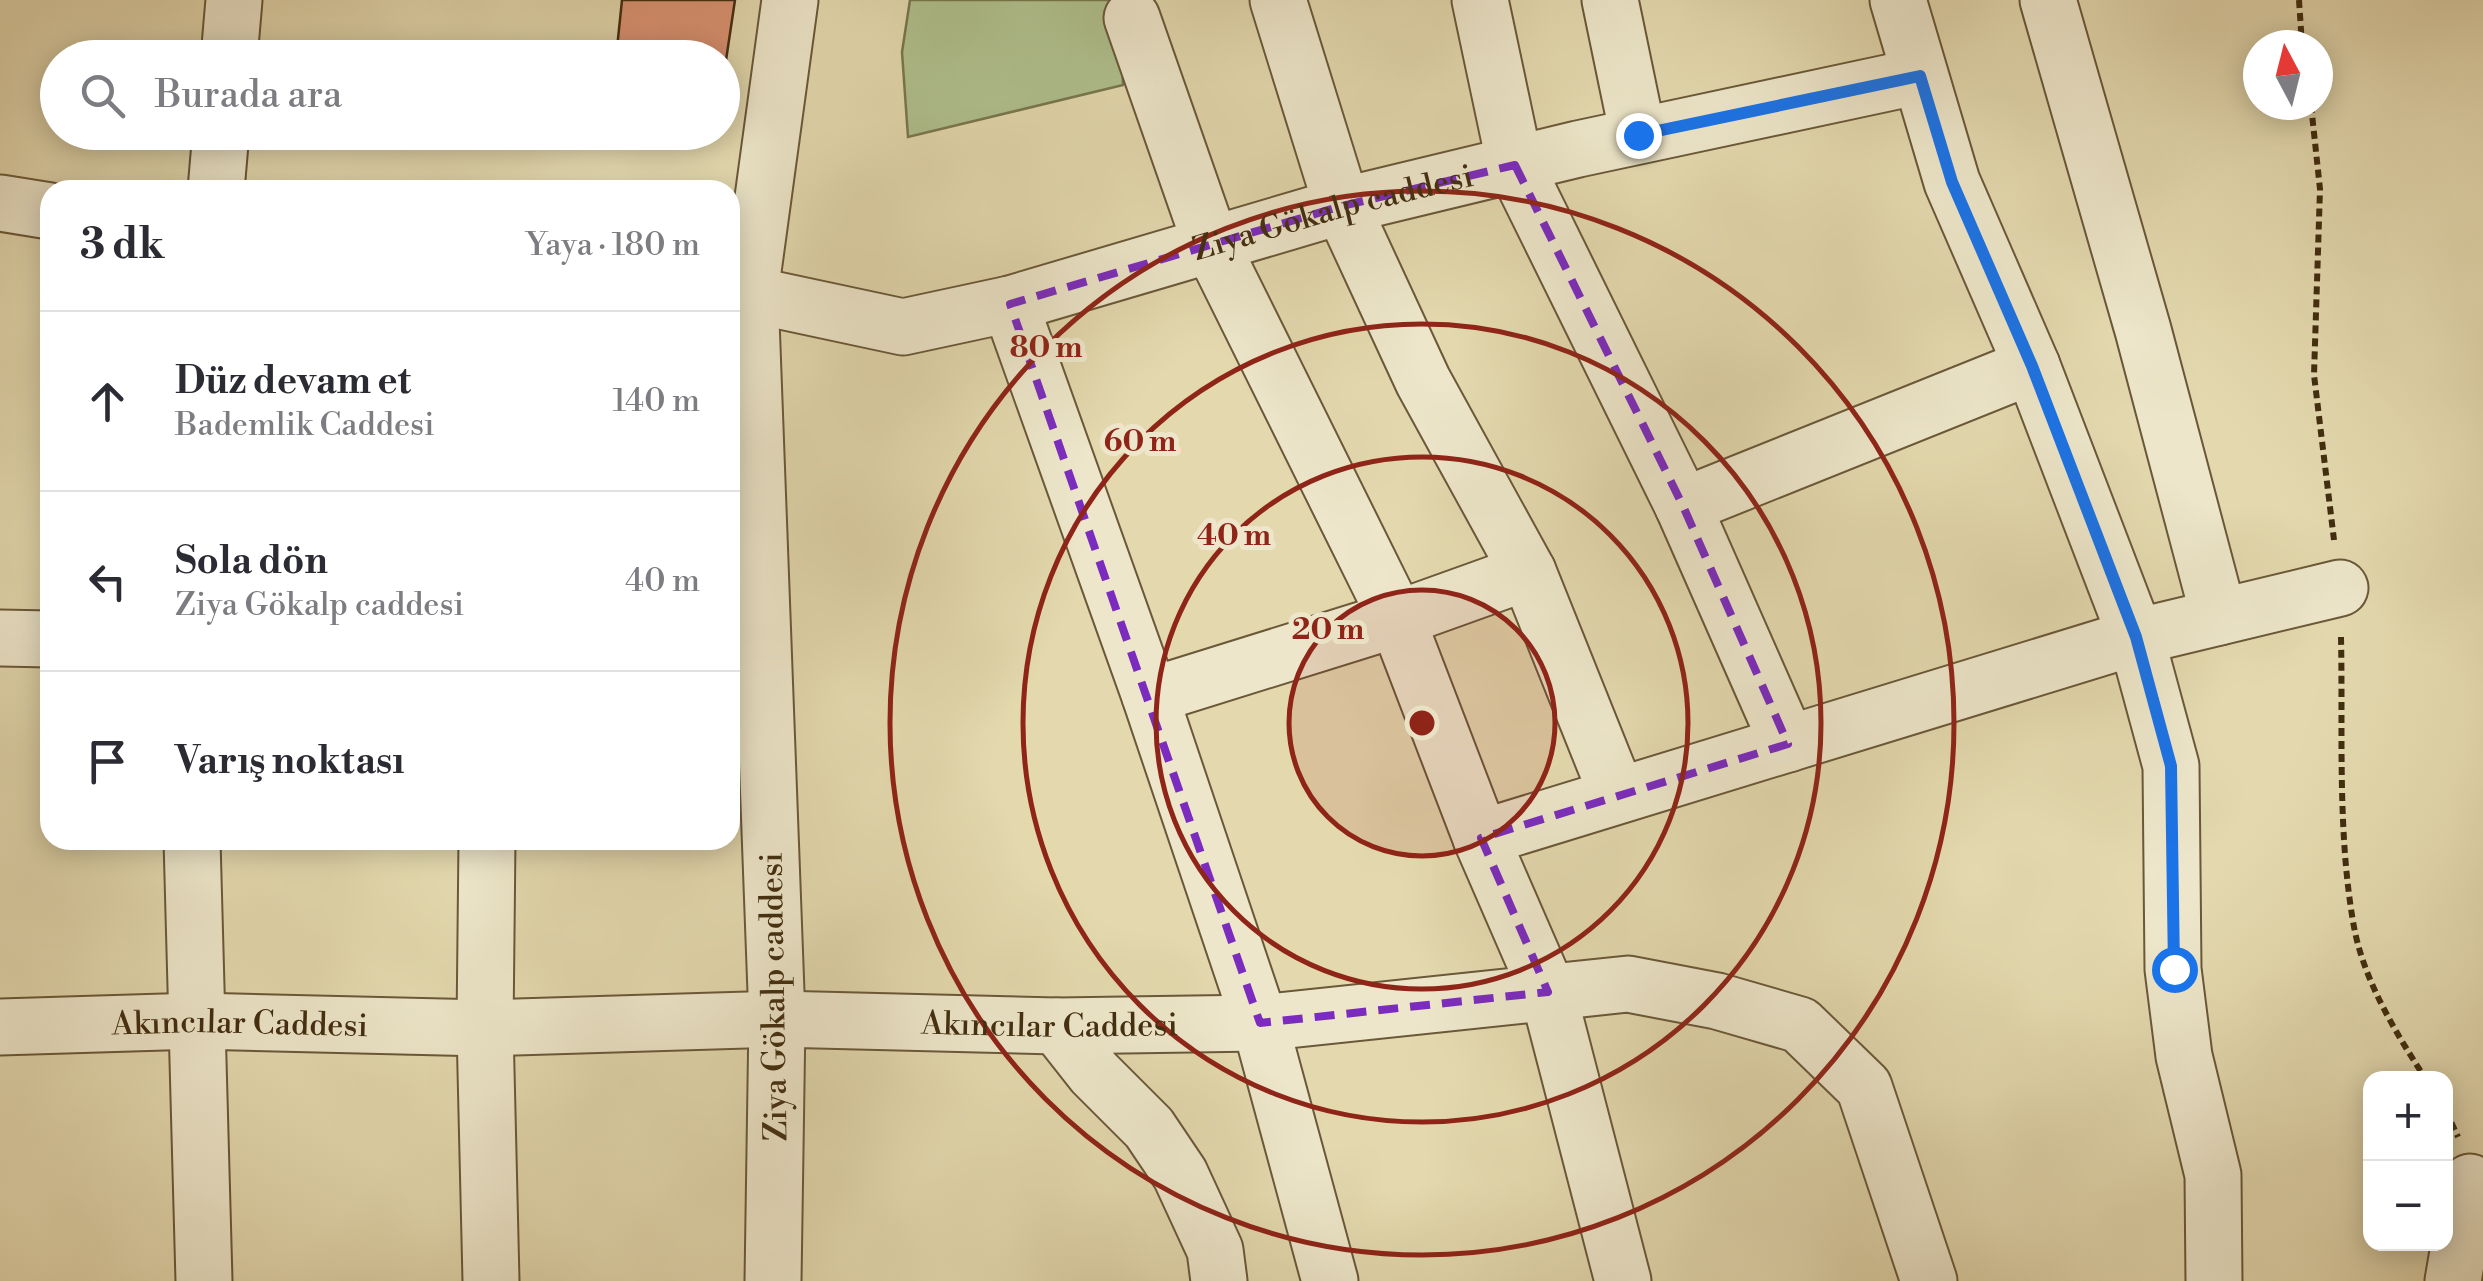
<!DOCTYPE html>
<html lang="tr">
<head>
<meta charset="utf-8">
<style>
	body { margin:0; font-family:"Libre Bodoni",serif; background:#f7f7f7; color:#2b2b33 }
	.controls { position:absolute; right:30px; bottom:30px; display:grid; overflow:hidden; border-radius:20px; box-shadow:0 5px 25px #0003 }
	.controls button { width:90px; height:90px; display:grid; place-items:center; padding:0; border:0; border-bottom:2px solid #e1e1e2; background:#fff; color:#2b2b33; font:50px sans-serif }
	.compass { position:absolute; left:2243px; top:30px; width:90px; height:90px; border-radius:50%; background:#fff; box-shadow:0 5px 25px #0003; rotate:353deg }
	.stop { position:absolute; width:30px; height:30px; margin:-22px; border:8px solid #1a73e8; border-radius:50%; background:#fff }
	.stop.end { background:#1a73e8; border-color:#fff; box-shadow:0 2px 10px #0008 }
	.list { margin:0; padding:0; list-style:none }
	h2 { display:flex; justify-content:space-between; align-items:center; height:130px; margin:0; padding:0 40px; font-size:42px }
	h2 small { font-size:32px; font-weight:400; color:#7c7c81 }
	.list li { display:grid; grid-template-columns:65px 1fr auto; gap:30px; align-items:center; box-sizing:border-box; height:180px; padding:0 40px; border-top:2px solid #e1e1e2 }
	.list b { display:block; font-size:38px; white-space:nowrap }
	.list p { margin:0; font-size:32px; white-space:nowrap; color:#7c7c81 }
	.list em { font-size:32px; font-style:normal; color:#7c7c81 }
	.icon { flex:none; width:55px; height:55px; fill:none; stroke:currentColor; stroke-width:2; stroke-linecap:round; stroke-linejoin:round }
	.map { position:relative; flex:none; width:2483px; height:1281px; overflow:hidden }
	.search { position:absolute; background:#fff; box-shadow:0 5px 25px #0003; left:40px; top:40px; width:700px; height:110px; display:flex; align-items:center; gap:25px; box-sizing:border-box; padding:0 35px; border-radius:55px; color:#7c7c81; font-size:38px }
	.panel { position:absolute; background:#fff; box-shadow:0 5px 25px #0003; left:40px; top:180px; width:700px; height:670px; border-radius:30px }
	.map>svg:first-child { display:block }
</style>
</head>
<body>
<div class="map">
<svg width="2483" height="1281" viewBox="0 0 2483 1281">
	<rect width="100%" height="100%" fill="#e3d8ae"/>
	<filter id="stains"><feTurbulence type="fractalNoise" baseFrequency=".002" numOctaves="4"/><feColorMatrix values="0 0 0 0 .2 0 0 0 0 .09 0 0 0 0 .02 0 0 0 .5 -.17"/></filter>
	<radialGradient id="worn" r=".72"><stop offset=".6" stop-color="#630" stop-opacity="0"/><stop offset="1" stop-color="#630" stop-opacity=".3"/></radialGradient>
	<polygon fill="#afc08e" stroke="#78774f" stroke-width="2.5" points="910,0 1120,0 1123,85 908,137 902,52"/>
	<polygon fill="#db9373" stroke="#422e10" stroke-width="2.5" points="622,0 735,0 722,87 722,58 616,58"/>
	<g fill="none" stroke-linecap="round" stroke-linejoin="round">
		<g stroke="#6a5838" stroke-width="59">
			<g id="minor">
				<polyline points="1278,0 1342,206 1423,381 1528,572 1617,794"/>
				<polyline points="1480,0 1515,165 1683,506 1788,744"/>
				<polyline points="1610,0 1638,135"/>
				<polyline points="1898,0 1952,182 2032,366 2136,637 2171,766 2173,969 2184,1056 2213,1175 2214,1281"/>
				<polyline points="2048,0 2143,330 2219,617"/>
				<polyline points="1132,18 1211,244 1397,619 1481,838 1548,992 1623,1281"/>
				<polyline points="229,58 234,0"/>
				<polyline points="216,190 221,132"/>
				<polyline points="0,203 50,211"/>
				<path id="s1" d="M730 290 903 327 1010 304 1342 206 1578 149 1920 76"/>
				<polyline points="1010,304 1150,696 1260,1023 1330,1281"/>
				<polyline points="1683,506 2032,366"/>
				<polyline points="0,638 50,639"/>
				<polyline points="1150,696 1397,619 1528,572"/>
				<polyline points="1481,838 2136,637 2340,588"/>
				<polyline points="192,840 204,1281"/>
				<polyline points="487,840 485,1028 491,1281"/>
				<polyline points="1057,1026 1094,1073 1149,1128 1180,1174 1215,1250 1219,1281"/>
				<path id="s2" d="M0 1027 197 1021 485 1028 777 1019 1057 1026 1260 1023 1628 984 1717 1001 1800 1025 1864 1087 1929 1281"/>
				<polyline points="773,1281 777,1019 750,293 790,0"/>
				<polyline points="2453,1281 2470,1182"/>
			</g>
		</g>
		<g stroke="#422e10" stroke-width="6" stroke-dasharray="8 5" stroke-linecap="butt">
			<polyline points="2299,0 2302,45"/>
			<polyline points="2311,105 2320,189 2314,375 2334,540"/>
			<path d="M2341 637C2343 732 2337 833 2354 927 2364 981 2396 1033 2425 1078"/>
			<polyline points="2446,1111 2458,1137"/>
		</g>
		<use href="#minor" stroke="#ede6ca" stroke-width="55"/>
	</g>
	<g fill="none" stroke-linecap="round" stroke-linejoin="round">
		<polyline stroke="#1a73e8" stroke-width="12" points="1638,135 1920,76 1952,182 2032,366 2136,637 2171,766 2174,969"/>
	</g>
	<path fill="none" stroke="#7b2cbf" stroke-width="8" stroke-dasharray="20 12" stroke-linejoin="round" d="M1515 165 1683 506 1788 744 1481 838 1548 992 1260 1023 1010 304 1342 206Z"/>
	<circle cx="1422" cy="723" r="133" fill="#8f2418" fill-opacity=".12"/>
	<g fill="none" stroke="#8f2418" stroke-width="5">
		<circle cx="1422" cy="723" r="133"/>
		<circle cx="1422" cy="723" r="266"/>
		<circle cx="1422" cy="723" r="399"/>
		<circle cx="1422" cy="723" r="532"/>
	</g>
	<g text-anchor="middle" stroke-width="10" stroke-linejoin="round" paint-order="stroke">
		<g font-size="32" fill="#422e10" stroke="#ede6ca">
			<text dy="11" stroke="none"><textPath href="#s1" startOffset="622">Ziya Gökalp caddesi</textPath></text>
			<text transform="translate(773 997) rotate(-91)" y="11">Ziya Gökalp caddesi</text>
			<text dy="11" stroke="none"><textPath href="#s2" startOffset="1050">Akıncılar Caddesi</textPath></text>
			<text dy="11" stroke="none"><textPath href="#s2" startOffset="240">Akıncılar Caddesi</textPath></text>
		</g>
	</g>
	<circle cx="1422" cy="723" r="15" fill="#8f2418" stroke="#ede6ca" stroke-width="5"/>
	<g font-size="30" text-anchor="middle" font-weight="bold" fill="#8f2418" stroke="#ede6ca" stroke-width="10" stroke-linejoin="round" paint-order="stroke">
		<text x="1046" y="357">80 m</text>
		<text x="1140" y="451">60 m</text>
		<text x="1234" y="545">40 m</text>
		<text x="1328" y="639">20 m</text>
	</g>
	<rect width="100%" height="100%" filter="url(#stains)"/>
	<rect width="100%" height="100%" fill="url(#worn)"/>
</svg>
<div class="controls">
<button>+</button>
<button>−</button>
</div>
<svg class="compass" viewBox="-18 -18 36 36"><path d="M0-13l5 13h-10z" fill="#e53935"/><path d="M0 13l5-13h-10z" fill="#7c7c81"/></svg>
<div class="stop" style="left:2174px;top:969px"></div>
<div class="stop end" style="left:1638px;top:135px"></div>
<div class="search"><svg class="icon" aria-label="search" viewBox="0 0 24 24"><circle cx="10" cy="10" r="6"/><path d="M15 15l6 6"/></svg>Burada ara</div>
<section class="panel">
<h2>3 dk<small>Yaya · 180 m</small></h2>
<ul class="list">
<li><svg class="icon" aria-label="ahead" viewBox="0 0 24 24"><path d="M12 20V5M6 11l6-6 6 6"/></svg><div><b>Düz devam et</b><p>Bademlik Caddesi</p></div><em>140 m</em></li>
<li><svg class="icon" aria-label="left" viewBox="0 0 24 24"><path d="M17 20v-9H6M10 6l-5 5 5 5"/></svg><div><b>Sola dön</b><p>Ziya Gökalp caddesi</p></div><em>40 m</em></li>
<li><svg class="icon" aria-label="arrive" viewBox="0 0 24 24"><path d="M6 21V4h12l-3 4 3 4H6"/></svg><div><b>Varış noktası</b></div></li>
</ul>
</section>
</div>
</body>
</html>
